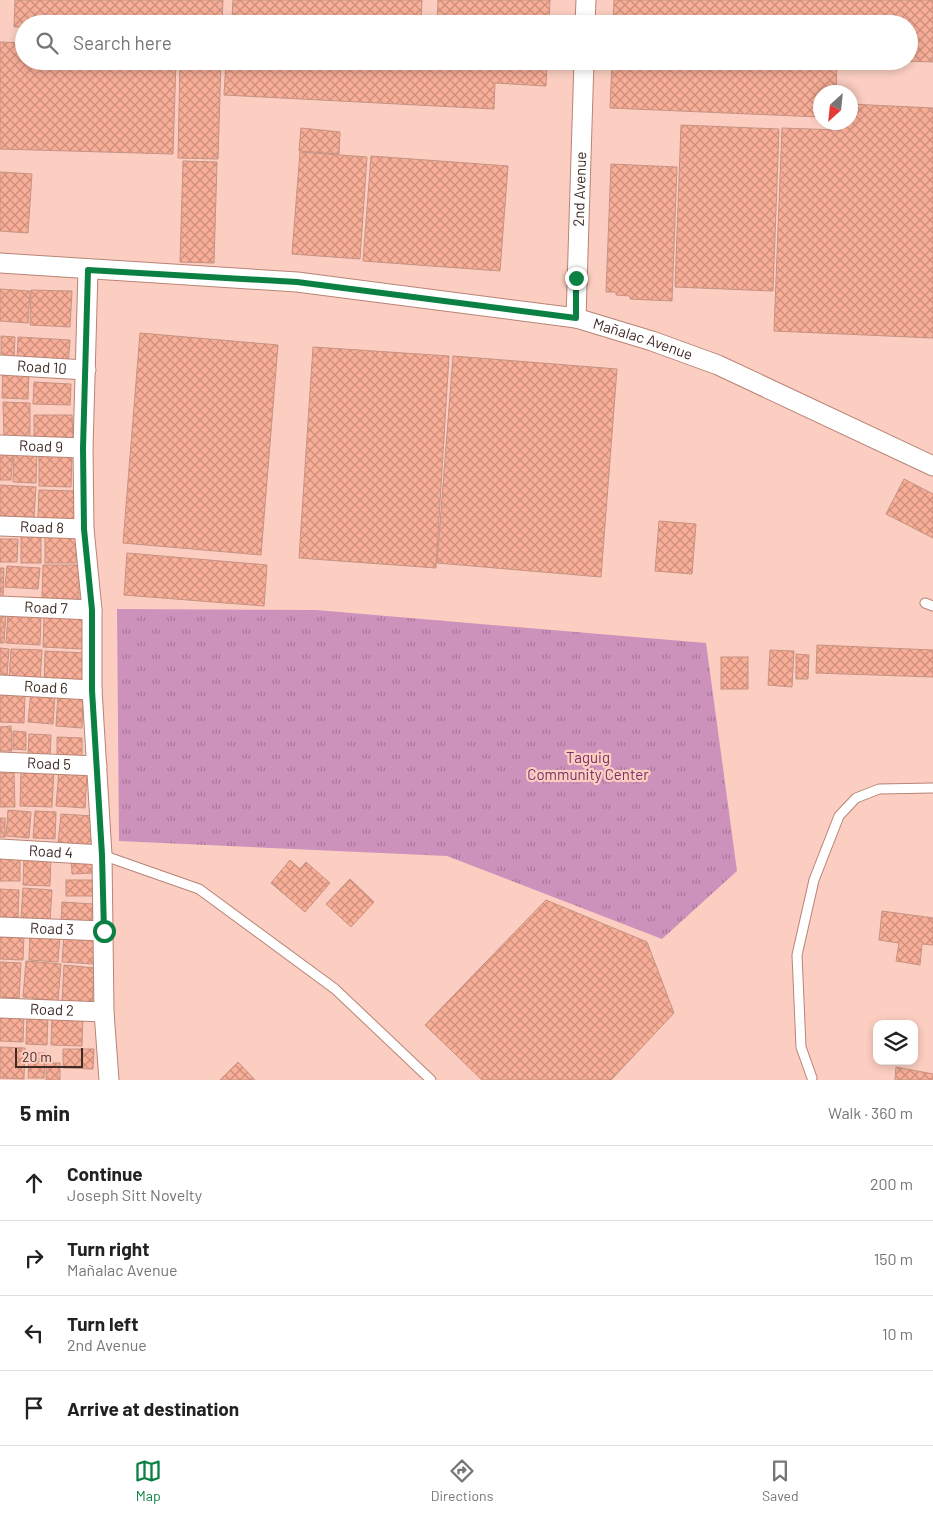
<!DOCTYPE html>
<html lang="en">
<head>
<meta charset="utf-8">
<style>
	body { margin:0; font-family:Barlow,sans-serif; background:#f2f2f2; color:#222 }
	.controls { position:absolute; right:15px; bottom:15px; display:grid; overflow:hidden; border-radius:10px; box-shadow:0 2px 8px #0003 }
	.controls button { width:45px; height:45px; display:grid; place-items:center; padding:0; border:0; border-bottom:1px solid #e0e0e0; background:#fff; color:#222; font:25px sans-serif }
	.compass { position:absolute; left:813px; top:85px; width:45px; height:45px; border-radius:50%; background:#fff; box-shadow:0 2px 8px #0003; rotate:207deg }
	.scale { position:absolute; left:15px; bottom:12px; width:68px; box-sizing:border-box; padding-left:5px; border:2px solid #3f2a24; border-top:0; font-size:14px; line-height:18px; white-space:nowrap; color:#3f2a24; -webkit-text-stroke:4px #fbcec1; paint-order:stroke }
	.stop { position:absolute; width:15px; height:15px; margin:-11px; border:4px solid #0b8043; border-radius:50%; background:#fff }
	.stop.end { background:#0b8043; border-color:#fff; box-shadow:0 1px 5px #0008 }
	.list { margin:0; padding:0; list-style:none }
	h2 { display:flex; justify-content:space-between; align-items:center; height:65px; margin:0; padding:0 20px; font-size:21px }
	h2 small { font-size:16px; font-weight:400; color:#767676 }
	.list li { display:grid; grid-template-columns:32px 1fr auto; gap:15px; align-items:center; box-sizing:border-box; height:75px; padding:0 20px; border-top:1px solid #e0e0e0 }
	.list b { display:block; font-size:19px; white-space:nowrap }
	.list p { margin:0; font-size:16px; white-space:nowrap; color:#767676 }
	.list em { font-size:16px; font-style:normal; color:#767676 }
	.icon { flex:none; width:28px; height:28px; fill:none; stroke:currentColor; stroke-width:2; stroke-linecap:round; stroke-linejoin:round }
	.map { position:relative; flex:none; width:933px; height:1080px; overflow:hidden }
	.search { position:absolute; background:#fff; box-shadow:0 2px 8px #0003; left:15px; right:15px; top:15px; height:55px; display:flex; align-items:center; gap:12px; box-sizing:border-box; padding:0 18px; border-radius:28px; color:#767676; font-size:19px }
	.sheet { height:365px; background:#fff }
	nav { display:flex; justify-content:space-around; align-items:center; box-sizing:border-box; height:70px; border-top:1px solid #e0e0e0; background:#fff; font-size:14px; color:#767676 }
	nav a { display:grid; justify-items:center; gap:2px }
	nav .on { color:#0b8043 }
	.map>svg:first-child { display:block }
</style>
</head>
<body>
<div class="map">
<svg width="933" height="1080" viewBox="0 0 933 1080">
	<defs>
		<pattern id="park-tufts" width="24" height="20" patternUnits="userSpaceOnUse" patternTransform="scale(1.25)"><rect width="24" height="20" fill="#cd92bc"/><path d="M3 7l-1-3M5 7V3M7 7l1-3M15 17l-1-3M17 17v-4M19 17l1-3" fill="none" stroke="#a87799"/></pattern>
		<pattern id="building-cross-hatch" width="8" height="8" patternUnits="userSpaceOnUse" patternTransform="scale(1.25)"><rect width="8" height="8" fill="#f9ae98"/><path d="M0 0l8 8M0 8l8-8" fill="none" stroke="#cb8e7c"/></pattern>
	</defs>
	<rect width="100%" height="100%" fill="#fbcec1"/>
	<polygon fill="url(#park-tufts)" points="117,609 316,610 706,643 737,871 662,939 447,856 119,841"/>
	<g fill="url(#building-cross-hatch)" stroke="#c69282">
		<polygon points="15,0 223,0 222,24 24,24 24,27 14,27"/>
		<polygon points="233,0 422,0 421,24 337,24 232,18"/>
		<polygon points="438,0 550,0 549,24 437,24"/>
		<polygon points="614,0 933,0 933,62 905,61 909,61 909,24 613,24"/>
		<polygon points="0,42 24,43 24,61 176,61 173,154 0,149"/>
		<polygon points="180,61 221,61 218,159 178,158"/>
		<polygon points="226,61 547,61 546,86 495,83 494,109 224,95"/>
		<polygon points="612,61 837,61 836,92 820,92 820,117 610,108"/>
		<polygon points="850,104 933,108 933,338 774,331 782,128 838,130 838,122 850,122"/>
		<polygon points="681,125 779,129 773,291 675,287"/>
		<polygon points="301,128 340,132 339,154 299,151"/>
		<polygon points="300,152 367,157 360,259 292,254"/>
		<polygon points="371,156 508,166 500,271 363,261"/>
		<polygon points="183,161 217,162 214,263 180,262"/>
		<polygon points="611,164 677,167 672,301 630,299 630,296 616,295 616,292 606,292"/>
		<polygon points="0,172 32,174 28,233 0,231"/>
		<polygon points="0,289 30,291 28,323 0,321"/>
		<polygon points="31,290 72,291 70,327 30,325"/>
		<polygon points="140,333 278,345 261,555 123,543"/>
		<polygon points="1,336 15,337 14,360 1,360"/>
		<polygon points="18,337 70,340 68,366 17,362"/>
		<polygon points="313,347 449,356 436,568 299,558"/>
		<polygon points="453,356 617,369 601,577 437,563"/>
		<polygon points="3,370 29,371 28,399 2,398"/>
		<polygon points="34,382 71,384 70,405 33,404"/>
		<polygon points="3,402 30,403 30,438 4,438"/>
		<polygon points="34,415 72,415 73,438 34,439"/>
		<polygon points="0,450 13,451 11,480 0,480"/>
		<polygon points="14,451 37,452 36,483 13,482"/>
		<polygon points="39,453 72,454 71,487 39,486"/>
		<polygon points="904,479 933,494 933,538 886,514"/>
		<polygon points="0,485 36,487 34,517 0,516"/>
		<polygon points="39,490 75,491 75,520 38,519"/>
		<polygon points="659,521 696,524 692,574 655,571"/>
		<rect x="21" y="535" width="20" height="28"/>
		<rect x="45" y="536" width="31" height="27"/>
		<polygon points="0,539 18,539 17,562 0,562"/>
		<polygon points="127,553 267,565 264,606 124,595"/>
		<polygon points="43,565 79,565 79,599 42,599"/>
		<polygon points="7,566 40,568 38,589 5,587"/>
		<polygon points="0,568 4,568 3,598 0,598"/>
		<polygon points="0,613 6,613 4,643 0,643"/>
		<polygon points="8,614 41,616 40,645 6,643"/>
		<polygon points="44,616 83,617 82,649 43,647"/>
		<polygon points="817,645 933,650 933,677 816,673"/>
		<polygon points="0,648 9,649 7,676 0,675"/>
		<polygon points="11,649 42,650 40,682 9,680"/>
		<polygon points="770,650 794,651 792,687 768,685"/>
		<polygon points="45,651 85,653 84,684 44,682"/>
		<polygon points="796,654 809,655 808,679 796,679"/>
		<rect x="721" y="657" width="27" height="32"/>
		<polygon points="31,691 55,694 53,724 28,722"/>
		<polygon points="0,692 25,693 24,723 0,722"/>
		<polygon points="58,694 83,695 82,728 56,726"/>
		<polygon points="11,726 12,751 0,751 0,727"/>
		<polygon points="13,731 26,732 26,750 13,749"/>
		<polygon points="29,734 51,735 50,757 28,756"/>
		<polygon points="57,737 82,738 82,762 57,762"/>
		<polygon points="21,768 54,770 52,807 20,806"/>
		<polygon points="59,770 87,773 85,808 56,806"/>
		<polygon points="0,773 14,773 15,807 0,807"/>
		<polygon points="8,810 31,812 29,838 6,836"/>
		<polygon points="35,811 56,812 55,839 33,838"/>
		<polygon points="61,814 93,816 91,845 58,843"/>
		<rect x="0" y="818" width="5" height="19"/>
		<rect x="0" y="852" width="20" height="29"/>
		<polygon points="24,855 51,856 50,886 23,885"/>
		<polygon points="91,855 93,873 72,874 71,856"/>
		<polygon points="290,860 300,869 306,862 330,883 305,912 271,883"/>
		<polygon points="350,879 374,902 351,927 326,904"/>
		<rect x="66" y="880" width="27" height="16"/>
		<polygon points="23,888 52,890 50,921 21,918"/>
		<polygon points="0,889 19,890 18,918 0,917"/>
		<polygon points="546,900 647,942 674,1013 611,1080 482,1080 425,1025"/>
		<polygon points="62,902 93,904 91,925 61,923"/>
		<polygon points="882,911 933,918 933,945 922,944 920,965 896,961 899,943 879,940"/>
		<polygon points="0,933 24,934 23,960 0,959"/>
		<polygon points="30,933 60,935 58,962 29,960"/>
		<polygon points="64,935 96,938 94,964 62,962"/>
		<polygon points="26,961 61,964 58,1001 23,997"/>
		<polygon points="0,962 21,963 19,998 0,997"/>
		<polygon points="64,965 95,968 92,1004 62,1001"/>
		<polygon points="27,1011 48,1012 47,1045 26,1044"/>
		<polygon points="0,1013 24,1014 23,1042 0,1041"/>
		<polygon points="52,1015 83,1016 82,1046 51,1045"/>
		<polygon points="0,1047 25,1048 24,1079 0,1078"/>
		<polygon points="63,1049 94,1049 93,1069 63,1068"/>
		<polygon points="29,1053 45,1053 44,1078 28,1078"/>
		<polygon points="238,1062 255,1080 220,1080"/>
		<rect x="46" y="1063" width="14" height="17"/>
		<polygon points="896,1067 933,1074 933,1080 895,1080"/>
	</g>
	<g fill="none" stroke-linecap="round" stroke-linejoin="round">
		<g stroke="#b88475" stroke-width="11">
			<g id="service">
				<polyline points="925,603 933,606"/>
				<polyline points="102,855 199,889 335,989 431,1080"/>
				<polyline points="812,1078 801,1047 797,955 814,880 839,816 856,798 879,789 933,788"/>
			</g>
		</g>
		<g stroke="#b88475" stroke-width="21">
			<g id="minor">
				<polyline points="585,24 586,0"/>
				<path id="s1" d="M0 263 297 282 576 318 652 341 718 365 933 466"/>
				<polyline points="88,270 83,448 84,529 92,610 92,690 102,855 104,1012 109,1080"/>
				<path id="s2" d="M576 318 584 61"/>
				<path id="s3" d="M0 365 86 370"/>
				<path id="s4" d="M0 445 83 448"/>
				<path id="s5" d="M0 526 84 529"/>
				<path id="s6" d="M0 606 92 610"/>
				<path id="s7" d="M0 685 92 690"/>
				<path id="s8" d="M0 762 97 766"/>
				<path id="s9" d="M0 849 102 855"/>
				<path id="s10" d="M0 927 104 931"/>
				<path id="s11" d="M0 1008 104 1012"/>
			</g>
		</g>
		<use href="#service" stroke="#fff" stroke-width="9"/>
		<use href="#minor" stroke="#fff" stroke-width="19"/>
	</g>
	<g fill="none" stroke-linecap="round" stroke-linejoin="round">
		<polyline stroke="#0b8043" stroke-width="6" points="104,931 102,855 92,690 92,610 84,529 83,448 88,270 297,282 576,318 576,278"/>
	</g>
	<g text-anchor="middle" stroke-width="4.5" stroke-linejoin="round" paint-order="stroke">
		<g font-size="15" fill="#3f2a24" stroke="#fbcec1">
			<text dy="5" stroke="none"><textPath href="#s2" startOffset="129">2nd Avenue</textPath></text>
			<text dy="5" stroke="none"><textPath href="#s1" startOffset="649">Mañalac Avenue</textPath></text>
			<text dy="5" stroke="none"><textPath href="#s3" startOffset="42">Road 10</textPath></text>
			<text dy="5" stroke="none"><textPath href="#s4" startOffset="41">Road 9</textPath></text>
			<text dy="5" stroke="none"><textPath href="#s5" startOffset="42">Road 8</textPath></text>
			<text dy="5" stroke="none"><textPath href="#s6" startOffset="46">Road 7</textPath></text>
			<text dy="5" stroke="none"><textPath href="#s7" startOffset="46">Road 6</textPath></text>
			<text dy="5" stroke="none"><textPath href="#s8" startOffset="49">Road 5</textPath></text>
			<text dy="5" stroke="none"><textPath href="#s9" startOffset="51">Road 4</textPath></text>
			<text dy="5" stroke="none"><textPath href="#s10" startOffset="52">Road 3</textPath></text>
			<text dy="5" stroke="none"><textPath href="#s11" startOffset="52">Road 2</textPath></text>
		</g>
		<g font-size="15" fill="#7a3068" stroke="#fbcec1">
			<text x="588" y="763">Taguig<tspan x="588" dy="17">Community Center</tspan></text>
		</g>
	</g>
</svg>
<div class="controls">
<button><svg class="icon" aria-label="layers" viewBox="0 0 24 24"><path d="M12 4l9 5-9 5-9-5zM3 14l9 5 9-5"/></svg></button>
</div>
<svg class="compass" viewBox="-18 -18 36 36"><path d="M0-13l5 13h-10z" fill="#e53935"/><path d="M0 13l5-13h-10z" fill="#767676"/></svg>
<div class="scale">20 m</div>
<div class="stop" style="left:104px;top:931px"></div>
<div class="stop end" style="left:576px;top:278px"></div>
<div class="search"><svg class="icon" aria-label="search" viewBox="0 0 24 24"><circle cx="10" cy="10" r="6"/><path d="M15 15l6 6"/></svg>Search here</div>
</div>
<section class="sheet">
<h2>5 min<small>Walk · 360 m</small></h2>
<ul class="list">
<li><svg class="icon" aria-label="ahead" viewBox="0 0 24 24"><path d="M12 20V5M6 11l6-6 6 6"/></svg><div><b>Continue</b><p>Joseph Sitt Novelty</p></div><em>200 m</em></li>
<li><svg class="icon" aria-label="right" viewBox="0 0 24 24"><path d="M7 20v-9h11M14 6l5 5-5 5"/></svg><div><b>Turn right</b><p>Mañalac Avenue</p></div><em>150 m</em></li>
<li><svg class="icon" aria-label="left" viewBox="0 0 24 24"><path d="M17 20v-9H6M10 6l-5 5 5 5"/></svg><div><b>Turn left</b><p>2nd Avenue</p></div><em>10 m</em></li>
<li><svg class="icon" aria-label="arrive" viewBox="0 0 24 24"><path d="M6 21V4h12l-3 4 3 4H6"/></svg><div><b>Arrive at destination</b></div></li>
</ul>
</section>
<nav>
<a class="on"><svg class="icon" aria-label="map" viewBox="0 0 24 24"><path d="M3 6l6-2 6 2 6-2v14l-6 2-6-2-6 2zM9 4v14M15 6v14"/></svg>Map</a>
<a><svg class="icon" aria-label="directions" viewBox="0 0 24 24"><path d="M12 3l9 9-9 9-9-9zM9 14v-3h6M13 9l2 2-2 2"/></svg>Directions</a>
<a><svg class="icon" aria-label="saved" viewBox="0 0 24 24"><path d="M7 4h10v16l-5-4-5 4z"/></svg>Saved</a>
</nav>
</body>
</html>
